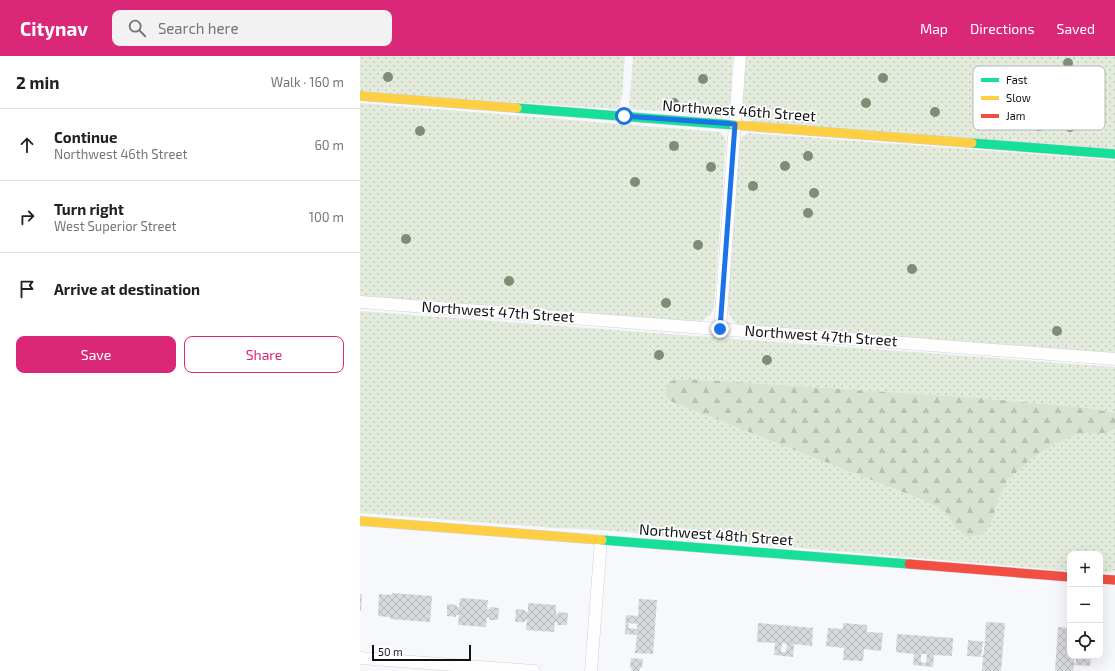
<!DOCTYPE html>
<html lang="en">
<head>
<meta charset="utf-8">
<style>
	body { margin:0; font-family:"Exo 2",sans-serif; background:#f2f2f2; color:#202124 }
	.controls { position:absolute; right:12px; bottom:12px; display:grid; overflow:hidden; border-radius:8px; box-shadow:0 4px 16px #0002 }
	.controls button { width:36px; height:36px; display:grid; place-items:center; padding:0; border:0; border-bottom:1px solid #e0e0e0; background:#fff; color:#202124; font:20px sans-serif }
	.scale { position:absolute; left:12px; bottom:10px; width:99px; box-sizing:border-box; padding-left:4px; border:2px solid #101114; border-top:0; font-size:11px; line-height:14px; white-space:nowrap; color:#101114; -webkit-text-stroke:3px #fff; paint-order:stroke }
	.stop { position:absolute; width:12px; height:12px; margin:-9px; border:3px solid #1a73e8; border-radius:50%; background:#fff }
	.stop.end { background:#1a73e8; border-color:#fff; box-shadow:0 1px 4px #0008 }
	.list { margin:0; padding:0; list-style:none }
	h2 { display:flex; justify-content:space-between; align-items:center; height:52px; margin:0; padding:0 16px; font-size:17px }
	h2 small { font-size:13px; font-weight:400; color:#757577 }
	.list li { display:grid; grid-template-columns:26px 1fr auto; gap:12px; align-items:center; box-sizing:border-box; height:72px; padding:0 16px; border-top:1px solid #e0e0e0 }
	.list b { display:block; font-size:15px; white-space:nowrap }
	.list p { margin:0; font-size:13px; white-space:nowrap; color:#757577 }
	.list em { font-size:13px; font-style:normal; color:#757577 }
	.actions { display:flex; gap:8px; padding:12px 16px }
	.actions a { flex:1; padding:9px 0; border:1px solid #db2777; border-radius:8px; text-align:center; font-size:14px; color:#db2777 }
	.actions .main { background:#db2777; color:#fff }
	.icon { flex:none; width:22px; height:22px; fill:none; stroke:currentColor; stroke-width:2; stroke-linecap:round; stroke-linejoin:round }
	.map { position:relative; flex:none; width:755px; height:615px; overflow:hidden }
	header { display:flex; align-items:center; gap:24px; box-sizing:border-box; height:56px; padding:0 20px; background:#db2777; color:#fff }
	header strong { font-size:19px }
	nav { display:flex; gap:22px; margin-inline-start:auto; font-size:14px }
	.search { width:280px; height:36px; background:#f2f2f2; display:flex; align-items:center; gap:10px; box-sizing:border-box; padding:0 14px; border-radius:8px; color:#757577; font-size:15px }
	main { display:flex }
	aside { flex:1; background:#fff }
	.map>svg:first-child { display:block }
</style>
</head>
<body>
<header>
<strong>Citynav</strong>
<div class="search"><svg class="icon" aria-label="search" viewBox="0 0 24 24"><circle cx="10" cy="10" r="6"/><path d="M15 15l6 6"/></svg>Search here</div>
<nav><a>Map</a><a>Directions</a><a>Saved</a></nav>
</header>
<main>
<aside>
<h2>2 min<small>Walk · 160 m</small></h2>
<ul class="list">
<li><svg class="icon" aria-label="ahead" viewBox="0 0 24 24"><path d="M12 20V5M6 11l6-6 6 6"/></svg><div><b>Continue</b><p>Northwest 46th Street</p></div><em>60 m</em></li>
<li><svg class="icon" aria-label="right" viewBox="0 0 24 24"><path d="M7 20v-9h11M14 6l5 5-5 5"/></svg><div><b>Turn right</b><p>West Superior Street</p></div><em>100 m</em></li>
<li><svg class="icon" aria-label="arrive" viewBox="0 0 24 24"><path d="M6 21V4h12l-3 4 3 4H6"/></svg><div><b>Arrive at destination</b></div></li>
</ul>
<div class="actions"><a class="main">Save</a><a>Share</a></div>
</aside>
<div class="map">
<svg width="755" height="615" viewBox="0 0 755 615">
	<defs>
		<pattern id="green-dots" width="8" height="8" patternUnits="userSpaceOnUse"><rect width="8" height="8" fill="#e2ebdc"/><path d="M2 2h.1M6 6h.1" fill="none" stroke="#c1c8bc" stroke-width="1.8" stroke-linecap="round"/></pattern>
		<pattern id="forest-firs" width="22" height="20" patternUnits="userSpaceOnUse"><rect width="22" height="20" fill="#d7e3ce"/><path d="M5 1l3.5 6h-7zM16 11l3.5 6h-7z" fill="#b8c2b0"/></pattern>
		<pattern id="building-cross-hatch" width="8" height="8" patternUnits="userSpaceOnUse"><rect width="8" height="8" fill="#d8d9dc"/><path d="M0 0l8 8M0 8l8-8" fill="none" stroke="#b8b9bc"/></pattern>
	</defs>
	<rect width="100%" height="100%" fill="#f7f8fc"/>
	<g fill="url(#green-dots)">
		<polygon points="0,0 265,0 262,41 258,53 0,36"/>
		<polygon points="273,0 373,0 370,47 367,56 361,60 269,53"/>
		<polygon points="386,0 755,0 755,93 393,66 383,57 382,50"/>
		<polygon points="0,47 360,76 365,81 366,87 354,252 351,258 341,266 0,242"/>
		<path d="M388 77 755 104V297L383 270C370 266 370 261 367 249L379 86 383 80Z"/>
		<path d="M0 255 755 311V357L729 352 618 342 329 323 313 324 307 328 305 340 312 346 568 446 586 456 594 470 632 465 639 441 647 425 671 403 693 389 722 377H747L755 373V514L751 516 740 517V498H710V515L298 480C264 475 232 473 197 472L0 457Z"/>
	</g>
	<polygon fill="url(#forest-firs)" points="329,323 618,342 729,352 755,357 755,373 747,377 722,377 693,389 671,403 647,425 639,441 632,465 623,478 607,481 594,470 586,456 568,446 312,346 305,340 307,328 313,324"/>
	<g fill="url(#building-cross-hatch)" fill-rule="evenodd">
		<polygon points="32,537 72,540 70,566 30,563 30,561 18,560 19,538 31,539"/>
		<polygon points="0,538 2,538 1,555 0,555"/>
		<polygon points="100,542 128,544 127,553 130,553 130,551 139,552 138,564 129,564 129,561 127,561 126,571 98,569 99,559 96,559 96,561 87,560 87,548 97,549 97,551 99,551"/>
		<path d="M279 543 297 544 293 598 275 597 277 579 265 578 266 559 278 560ZM269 567 277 568V573L268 572Z"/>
		<polygon points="168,547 196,549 196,558 198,558 198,556 208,557 207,569 197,569 197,567 195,566 194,576 166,574 167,564 165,564 165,566 155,566 156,553 165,554 165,556 168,556"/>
		<path d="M626 566 645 567 641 615H622L623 601 607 600 608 584 625 586ZM623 587H625L623 600H621Z"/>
		<path d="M398 567 453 572 452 590 434 588 433 601 414 599 415 587 397 586ZM422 587 427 588 426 596H421Z"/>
		<polygon points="483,567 507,569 507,576 523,577 521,595 504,593 503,605 483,604 484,592 466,590 468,572 483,573"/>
		<polygon points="698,571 710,572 710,600 714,600 714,607 716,607 716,600 731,600 730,610 714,609 713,615 695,615"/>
		<path d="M537 578 593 582 592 600 574 599 573 611 553 609 554 598 536 596ZM561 598H567L566 607 561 606Z"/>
		<polygon points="271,602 283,603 282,612 280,612 280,615 271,615 272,612 270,612"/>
	</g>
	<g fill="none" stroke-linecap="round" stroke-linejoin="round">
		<g stroke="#d1d2d6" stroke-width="13">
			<g id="street">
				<polyline points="0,246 755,303"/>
				<polyline points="360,273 380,0"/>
				<polyline points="0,602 174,615"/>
				<polyline points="231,615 241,484"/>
			</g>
		</g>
		<g stroke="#d1d2d6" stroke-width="10">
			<g id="fast">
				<polyline points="157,52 374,69"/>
				<polyline points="612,87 755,98"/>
				<polyline points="242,484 549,508"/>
			</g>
		</g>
		<g stroke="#d1d2d6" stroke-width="10">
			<g id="slow">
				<polyline points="0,40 157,52"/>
				<polyline points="374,69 612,87"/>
				<polyline points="0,465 242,484"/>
			</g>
		</g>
		<g stroke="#d1d2d6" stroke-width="10">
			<g id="jam">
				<polyline points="549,508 710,521"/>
				<polyline points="740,523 755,524"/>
			</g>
		</g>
		<use href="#street" stroke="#fefeff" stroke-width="12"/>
		<use href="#fast" stroke="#16e098" stroke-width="9"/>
		<use href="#slow" stroke="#ffcf43" stroke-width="9"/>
		<use href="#jam" stroke="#f24e42" stroke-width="9"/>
	</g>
	<g fill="#818c75">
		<circle cx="708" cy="7" r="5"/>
		<circle cx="28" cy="21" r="5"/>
		<circle cx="523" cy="22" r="5"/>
		<circle cx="343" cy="23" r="5"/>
		<circle cx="314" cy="47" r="5"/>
		<circle cx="506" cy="47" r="5"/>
		<circle cx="575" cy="56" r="5"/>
		<circle cx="679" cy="70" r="5"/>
		<circle cx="710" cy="71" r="5"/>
		<circle cx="60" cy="75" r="5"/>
		<circle cx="314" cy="90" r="5"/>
		<circle cx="448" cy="100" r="5"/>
		<circle cx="425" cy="110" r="5"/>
		<circle cx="351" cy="111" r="5"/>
		<circle cx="275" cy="126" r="5"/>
		<circle cx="393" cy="130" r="5"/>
		<circle cx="454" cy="137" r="5"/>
		<circle cx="448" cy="157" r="5"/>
		<circle cx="46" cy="183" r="5"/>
		<circle cx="338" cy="189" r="5"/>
		<circle cx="552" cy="213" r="5"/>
		<circle cx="149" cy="225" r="5"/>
		<circle cx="306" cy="247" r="5"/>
		<circle cx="697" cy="275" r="5"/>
		<circle cx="299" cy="299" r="5"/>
		<circle cx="407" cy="304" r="5"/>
	</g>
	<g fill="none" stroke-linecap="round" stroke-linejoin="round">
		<polyline stroke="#1a73e8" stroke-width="5" points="264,60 375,68 360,273"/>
	</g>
	<g text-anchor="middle" stroke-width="3.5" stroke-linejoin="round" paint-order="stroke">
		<g font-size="15" fill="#101114" stroke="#fff">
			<text transform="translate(379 55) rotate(4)" y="5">Northwest 46th Street</text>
			<text transform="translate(138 256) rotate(4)" y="5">Northwest 47th Street</text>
			<text transform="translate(461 280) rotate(4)" y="5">Northwest 47th Street</text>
			<text transform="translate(356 479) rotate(4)" y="5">Northwest 48th Street</text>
		</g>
	</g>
	<rect x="613" y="10" width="132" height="64" rx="6" fill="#fff" stroke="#b7b8b8" stroke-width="1"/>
	<rect x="621" y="22" width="18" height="4" fill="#16e098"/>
	<rect x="621" y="40" width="18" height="4" fill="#ffcf43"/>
	<rect x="621" y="58" width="18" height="4" fill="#f24e42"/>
	<g font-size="11" fill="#101114">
		<text x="646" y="28">Fast</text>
		<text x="646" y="46">Slow</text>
		<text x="646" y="64">Jam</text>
	</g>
</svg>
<div class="controls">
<button>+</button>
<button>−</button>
<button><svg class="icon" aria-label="locate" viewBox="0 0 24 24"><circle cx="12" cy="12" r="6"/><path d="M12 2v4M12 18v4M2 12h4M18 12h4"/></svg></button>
</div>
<div class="scale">50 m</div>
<div class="stop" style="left:264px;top:60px"></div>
<div class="stop end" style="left:360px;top:273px"></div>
</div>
</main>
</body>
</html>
